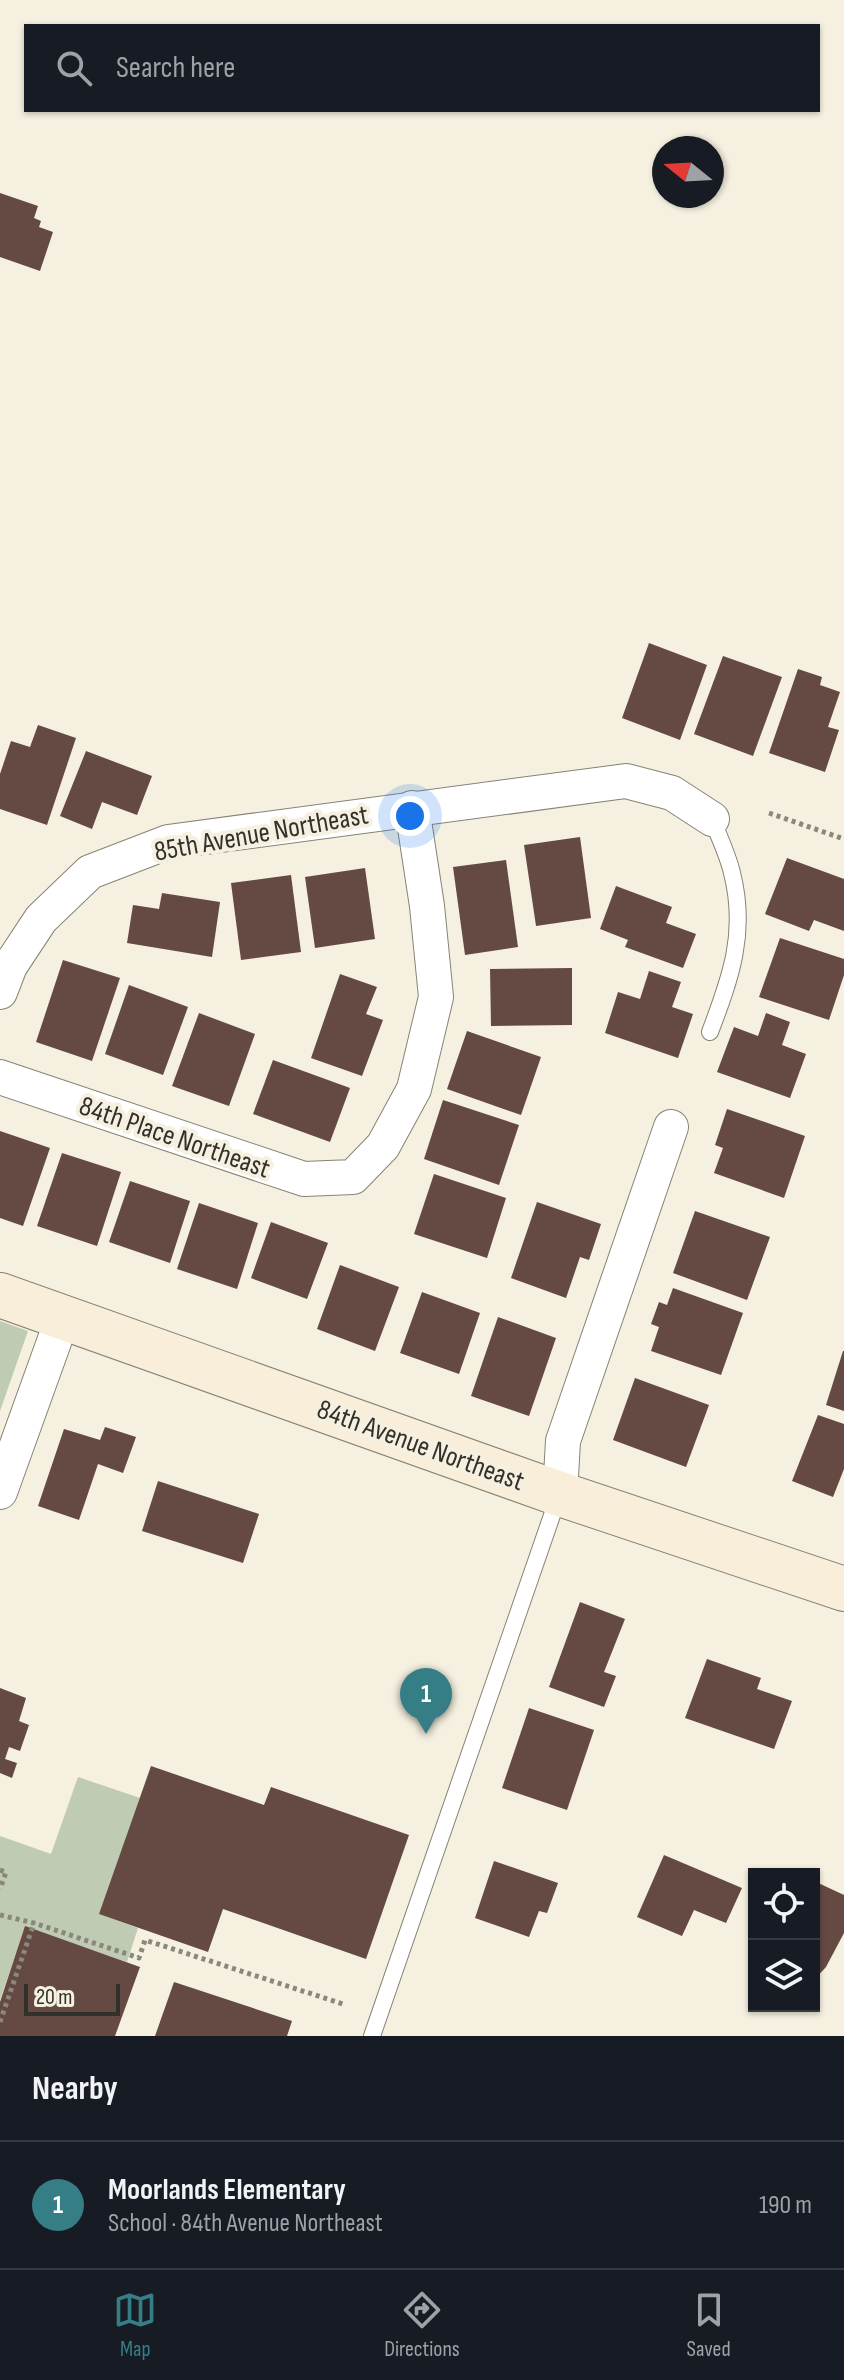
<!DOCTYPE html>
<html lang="en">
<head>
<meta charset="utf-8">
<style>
	body { margin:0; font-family:"Sofia Sans Condensed",sans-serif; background:#20242c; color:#f1f3f6 }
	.controls { position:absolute; right:24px; bottom:24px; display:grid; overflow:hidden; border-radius:0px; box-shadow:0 2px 6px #0004 }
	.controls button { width:72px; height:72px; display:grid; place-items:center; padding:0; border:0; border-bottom:2px solid #363941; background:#171b24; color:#f1f3f6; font:40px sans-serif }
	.compass { position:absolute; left:652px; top:136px; width:72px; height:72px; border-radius:50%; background:#171b24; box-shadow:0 2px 6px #0004; rotate:288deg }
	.scale { position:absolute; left:24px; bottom:20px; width:96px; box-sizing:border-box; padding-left:8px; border:4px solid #32302a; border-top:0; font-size:22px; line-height:28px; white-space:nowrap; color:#32302a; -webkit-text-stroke:6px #f5f0e0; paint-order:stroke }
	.you { position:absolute; left:410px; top:816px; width:28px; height:28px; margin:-20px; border:6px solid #fff; border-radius:50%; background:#1a73e8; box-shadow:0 0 0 12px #1a73e833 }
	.badge { display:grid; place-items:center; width:52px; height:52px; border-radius:50%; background:#367e86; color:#fff; font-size:26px; font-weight:700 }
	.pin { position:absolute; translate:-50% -66px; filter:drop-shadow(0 2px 4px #0008) }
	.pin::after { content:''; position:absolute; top:42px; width:28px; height:24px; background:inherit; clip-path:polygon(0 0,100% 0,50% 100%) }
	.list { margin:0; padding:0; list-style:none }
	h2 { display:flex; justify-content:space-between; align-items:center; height:104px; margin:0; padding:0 32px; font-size:34px }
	h2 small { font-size:26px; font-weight:400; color:#9ea1a6 }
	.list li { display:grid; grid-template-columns:52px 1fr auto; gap:24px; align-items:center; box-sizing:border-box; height:128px; padding:0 32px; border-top:2px solid #363941 }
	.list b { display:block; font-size:30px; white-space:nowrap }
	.list p { margin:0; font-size:26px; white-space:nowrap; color:#9ea1a6 }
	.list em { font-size:26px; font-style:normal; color:#9ea1a6 }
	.icon { flex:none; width:44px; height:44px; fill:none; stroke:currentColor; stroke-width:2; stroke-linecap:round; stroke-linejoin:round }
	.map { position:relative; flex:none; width:844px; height:2036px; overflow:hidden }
	.search { position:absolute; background:#171b24; box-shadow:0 2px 6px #0004; left:24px; right:24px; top:24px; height:88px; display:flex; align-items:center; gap:20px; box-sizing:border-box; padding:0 28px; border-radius:0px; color:#9ea1a6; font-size:30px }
	.sheet { height:232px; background:#171b24 }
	nav { display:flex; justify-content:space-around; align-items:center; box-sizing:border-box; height:112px; border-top:2px solid #363941; background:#171b24; font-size:22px; color:#9ea1a6 }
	nav a { display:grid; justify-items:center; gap:4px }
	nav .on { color:#367e86 }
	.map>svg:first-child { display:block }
</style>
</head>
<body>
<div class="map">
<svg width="844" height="2036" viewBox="0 0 844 2036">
	<rect width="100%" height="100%" fill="#f5f0e0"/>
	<g fill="#bfcbb2">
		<polygon points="0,1321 28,1331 0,1411"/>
		<polygon points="78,1777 140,1798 100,1914 138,1928 127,1962 25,1927 0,2000 0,1836 51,1854"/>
	</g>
	<g fill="#654943">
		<polygon points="0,193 38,206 34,218 41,221 39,227 53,232 40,271 0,257"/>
		<polygon points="649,643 707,665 680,740 622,718"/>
		<polygon points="723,656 782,677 753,756 694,734"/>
		<polygon points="798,669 822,677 820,685 840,692 828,727 839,730 825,772 769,753"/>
		<polygon points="38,725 76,738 47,825 0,809 0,774 11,741 30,747"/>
		<polygon points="86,751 152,776 137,815 102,802 92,829 60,816"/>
		<polygon points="580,837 591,918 536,926 524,845"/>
		<polygon points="787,858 844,879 844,931 814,920 809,931 765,914"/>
		<polygon points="506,860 518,947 465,955 453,867"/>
		<polygon points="365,868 375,939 315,948 305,877"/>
		<polygon points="291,875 301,952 241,960 231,883"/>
		<polygon points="616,886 672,907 666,923 696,934 683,968 625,947 628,940 600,929"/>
		<polygon points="162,893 220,902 212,957 127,943 133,905 159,909"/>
		<polygon points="780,938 844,959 844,975 829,1020 759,997"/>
		<polygon points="63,960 120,978 92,1061 36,1042"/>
		<polygon points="572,968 572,1025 491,1026 490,969"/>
		<polygon points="649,971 681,982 672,1007 693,1014 678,1058 605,1033 618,992 640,999"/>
		<polygon points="340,974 377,987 366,1014 383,1020 362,1076 311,1058"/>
		<polygon points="129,985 188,1007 163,1075 105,1054"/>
		<polygon points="199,1013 255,1034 229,1106 172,1086"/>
		<polygon points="766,1013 790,1022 782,1045 806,1054 790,1098 717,1072 734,1027 758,1036"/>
		<polygon points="467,1031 541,1057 521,1115 447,1089"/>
		<polygon points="273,1060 350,1088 330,1142 253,1114"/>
		<polygon points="443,1100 519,1125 499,1185 424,1159"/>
		<polygon points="727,1109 805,1136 784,1198 714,1173 723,1148 715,1145"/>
		<polygon points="0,1131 50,1148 23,1226 0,1218"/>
		<polygon points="62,1153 121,1172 97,1246 37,1226"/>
		<polygon points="434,1174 506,1198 487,1258 414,1234"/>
		<polygon points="130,1181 190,1201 170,1263 109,1242"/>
		<polygon points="537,1202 601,1224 589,1260 580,1257 566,1298 511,1278"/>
		<polygon points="199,1203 258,1223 237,1289 177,1269"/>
		<polygon points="695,1211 770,1237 747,1300 673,1273"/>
		<polygon points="271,1222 328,1243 307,1299 251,1278"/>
		<polygon points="340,1265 399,1287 375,1351 317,1329"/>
		<polygon points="673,1288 743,1313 721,1375 651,1351 659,1327 651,1324 659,1302 667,1305"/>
		<polygon points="422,1292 480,1313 459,1374 400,1353"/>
		<polygon points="498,1317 556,1338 529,1416 471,1396"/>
		<polygon points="843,1351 844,1351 844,1411 826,1405"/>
		<polygon points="635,1378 709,1405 686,1467 613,1440"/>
		<polygon points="818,1415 844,1424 844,1469 833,1497 792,1481"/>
		<polygon points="105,1427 136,1437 123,1473 98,1464 79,1520 38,1506 64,1429 100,1440"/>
		<polygon points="158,1481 259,1514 243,1563 142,1531"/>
		<polygon points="580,1602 625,1619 604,1672 616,1676 604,1707 549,1687"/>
		<polygon points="707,1659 761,1678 757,1689 792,1701 774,1749 685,1718"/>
		<polygon points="0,1688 26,1698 19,1721 29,1725 20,1751 9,1747 5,1759 17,1763 12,1778 0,1773"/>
		<polygon points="529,1708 594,1730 567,1810 502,1788"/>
		<polygon points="151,1766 264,1805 271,1787 409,1835 366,1959 223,1909 208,1952 99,1914"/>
		<polygon points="664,1855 742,1888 726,1923 694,1910 682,1936 637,1917"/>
		<polygon points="494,1861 558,1883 547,1913 539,1911 529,1937 475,1918"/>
		<polygon points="814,1881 844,1895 844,1933 826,1967 814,1980"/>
		<polygon points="25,1926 140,1967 115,2036 0,2036 0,2002"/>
		<polygon points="174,1982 292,2021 287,2036 155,2036"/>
	</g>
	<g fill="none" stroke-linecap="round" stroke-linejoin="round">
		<g stroke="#878374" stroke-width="18">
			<g id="lane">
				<path d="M710 1032C731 977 747 932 732 873 728 855 719 837 712 819"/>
				<polyline points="372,2036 559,1495"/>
			</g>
		</g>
		<g stroke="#878374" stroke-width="36">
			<g id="street">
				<polyline points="0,992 10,966 41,919 90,872 168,842 626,781 672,793 712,819"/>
				<polyline points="0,1077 304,1179 353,1177 383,1146 414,1089 436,997 427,906 412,808"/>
				<polyline points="0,1492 63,1317"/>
				<polyline points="560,1494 563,1441 671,1127"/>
			</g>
		</g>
		<g stroke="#878374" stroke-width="46">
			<polyline id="secondary" points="0,1295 560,1494 844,1589"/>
		</g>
		<g stroke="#8a877c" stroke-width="5" stroke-dasharray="4 4" stroke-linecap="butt">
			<polyline points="769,813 844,839"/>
			<polyline points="0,1870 6,1872 0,1889"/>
			<polyline points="0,1915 34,1923 139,1958 145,1940 346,2005"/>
			<polyline points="0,2022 34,1923"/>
		</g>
		<use href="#lane" stroke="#fff" stroke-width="16"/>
		<use href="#street" stroke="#fff" stroke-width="34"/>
		<use href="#secondary" stroke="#f8eeda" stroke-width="44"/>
	</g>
	<g text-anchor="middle" stroke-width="8" stroke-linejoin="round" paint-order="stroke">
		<g font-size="28" fill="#32302a" stroke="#f5f0e0">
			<text transform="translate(261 832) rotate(-10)" y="10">85th Avenue Northeast</text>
			<text transform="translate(175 1136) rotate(19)" y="10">84th Place Northeast</text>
			<text transform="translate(421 1444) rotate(20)" y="10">84th Avenue Northeast</text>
		</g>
	</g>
</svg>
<div class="controls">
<button><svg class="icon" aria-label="locate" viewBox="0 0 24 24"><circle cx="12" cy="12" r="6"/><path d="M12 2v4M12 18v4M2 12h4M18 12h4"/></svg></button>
<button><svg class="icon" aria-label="layers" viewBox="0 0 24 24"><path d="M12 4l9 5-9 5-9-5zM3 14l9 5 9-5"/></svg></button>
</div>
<svg class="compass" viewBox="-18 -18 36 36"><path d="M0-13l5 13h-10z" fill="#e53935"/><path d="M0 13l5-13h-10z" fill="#9ea1a6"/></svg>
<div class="scale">20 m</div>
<div class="you"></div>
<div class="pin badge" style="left:426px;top:1734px">1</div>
<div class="search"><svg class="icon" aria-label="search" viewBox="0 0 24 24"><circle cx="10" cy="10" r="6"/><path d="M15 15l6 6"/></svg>Search here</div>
</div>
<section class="sheet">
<h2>Nearby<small></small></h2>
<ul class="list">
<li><span class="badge">1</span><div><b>Moorlands Elementary</b><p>School · 84th Avenue Northeast</p></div><em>190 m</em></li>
</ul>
</section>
<nav>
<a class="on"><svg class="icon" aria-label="map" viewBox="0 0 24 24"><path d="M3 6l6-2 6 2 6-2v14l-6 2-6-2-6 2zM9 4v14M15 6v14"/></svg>Map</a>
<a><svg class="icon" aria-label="directions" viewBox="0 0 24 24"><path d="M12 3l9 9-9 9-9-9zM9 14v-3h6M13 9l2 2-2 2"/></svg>Directions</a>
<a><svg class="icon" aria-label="saved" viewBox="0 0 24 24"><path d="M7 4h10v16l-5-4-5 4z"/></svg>Saved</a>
</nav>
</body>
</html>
